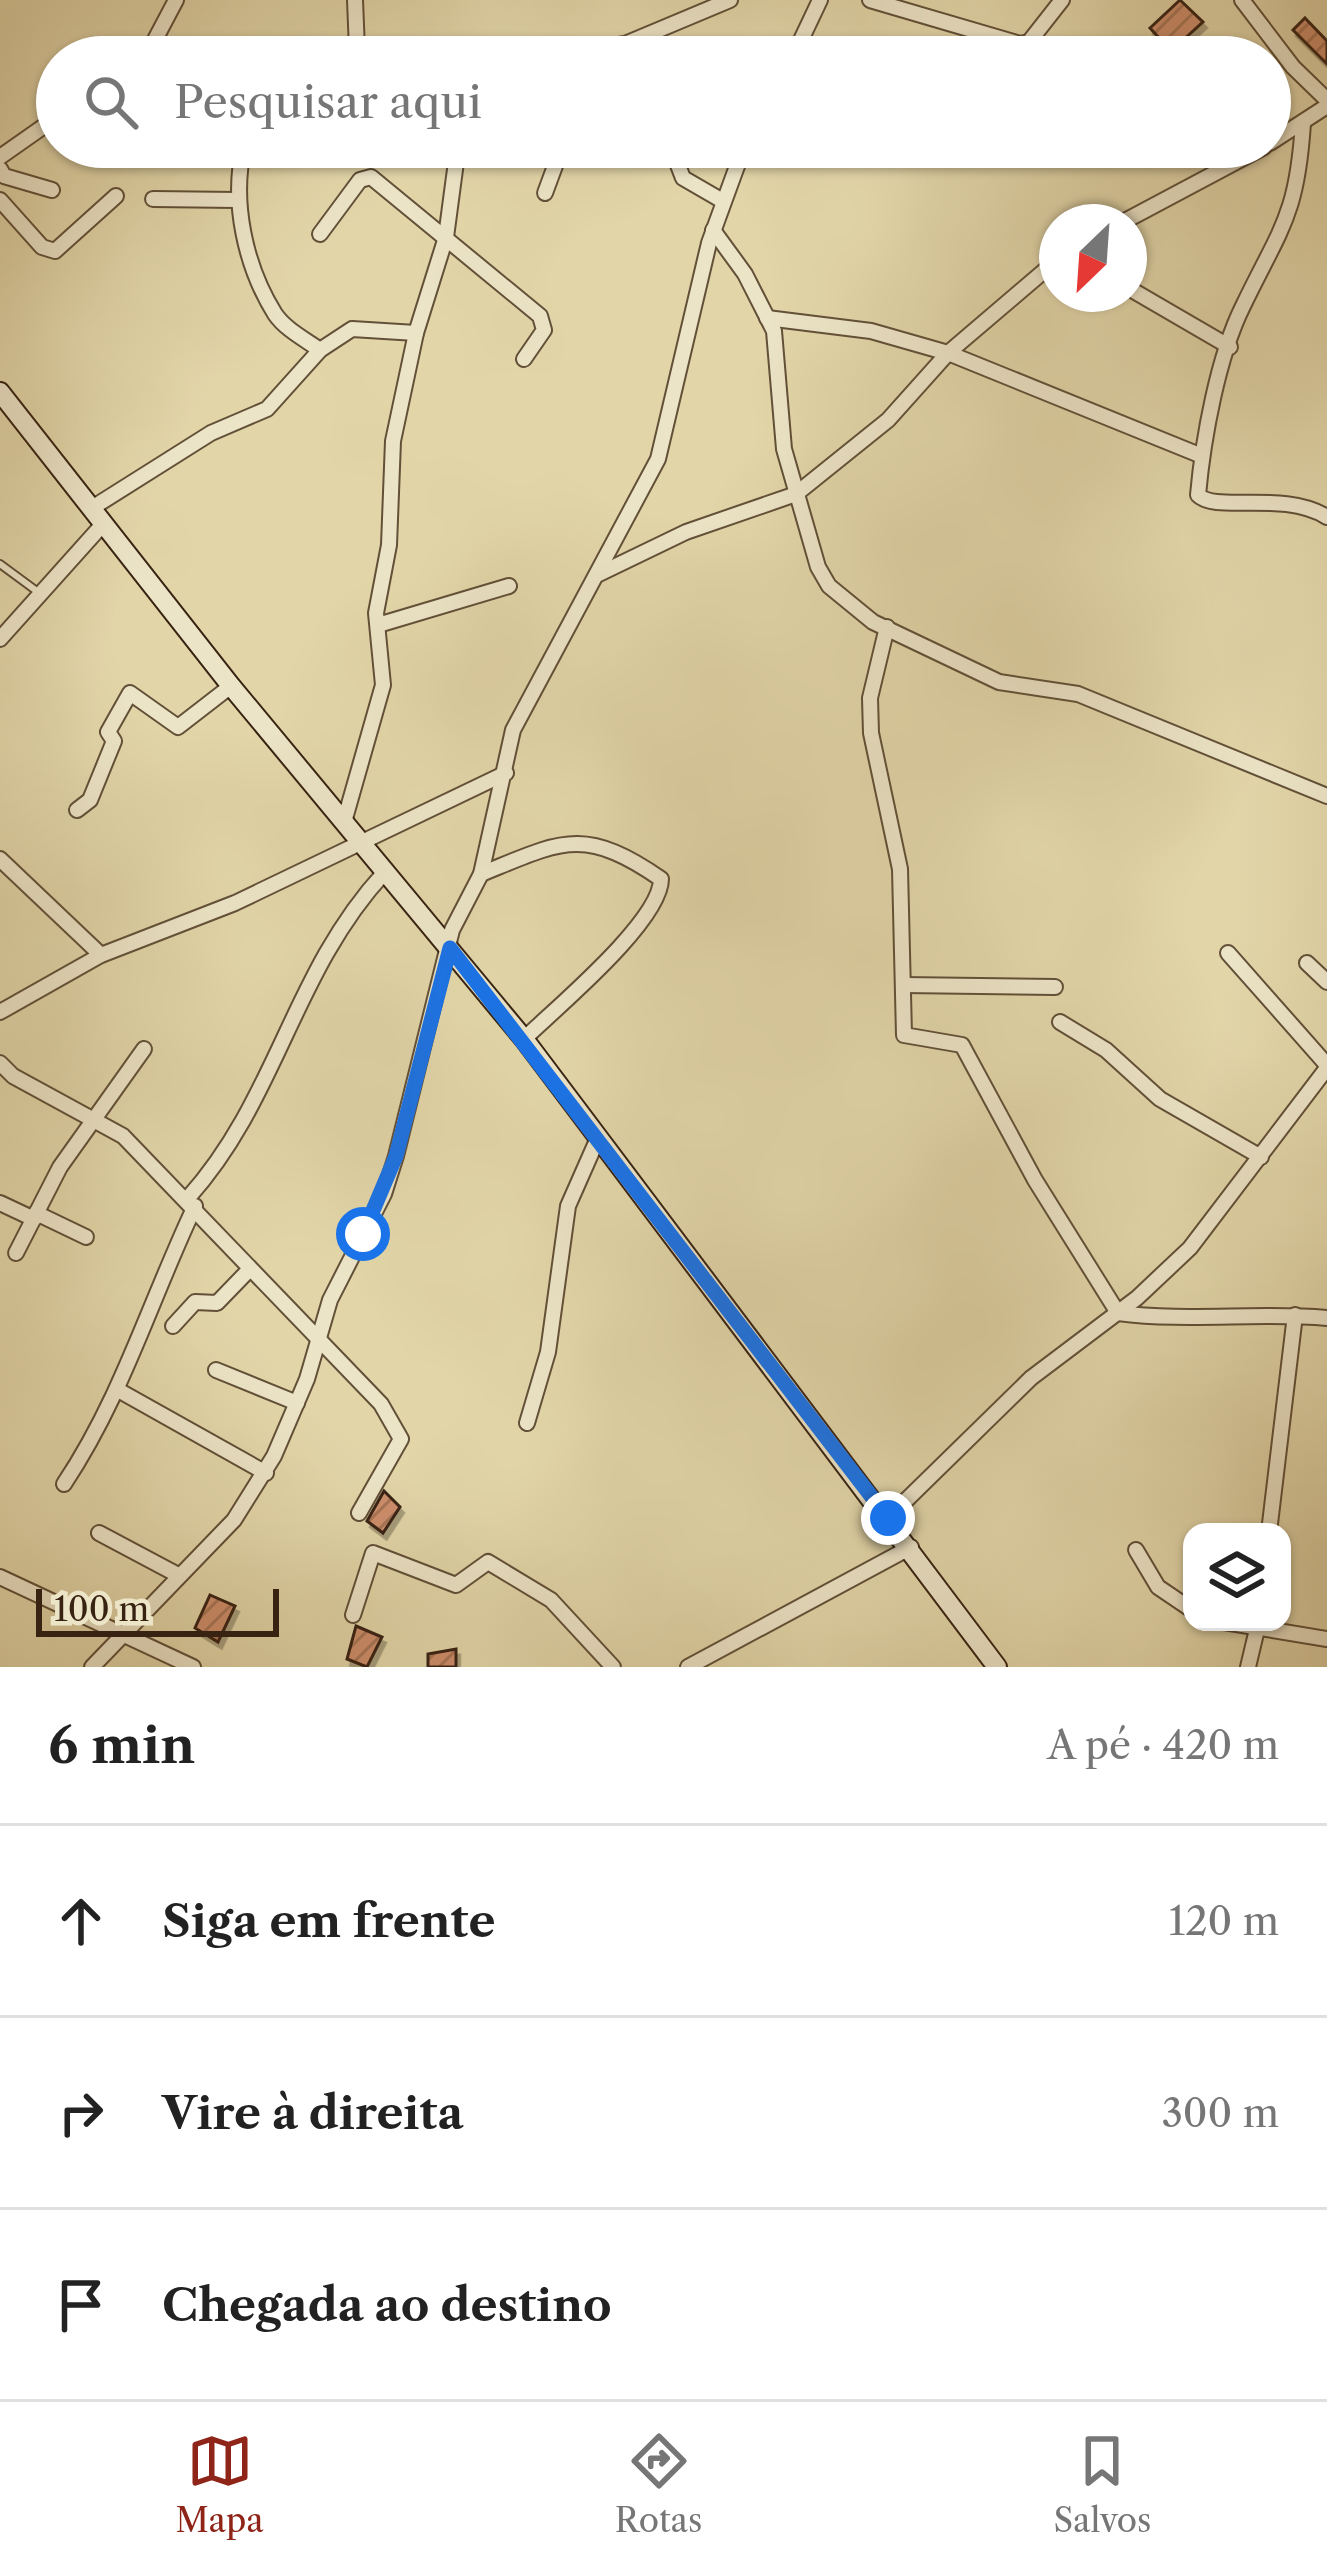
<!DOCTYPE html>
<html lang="pt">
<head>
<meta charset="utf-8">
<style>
	body { margin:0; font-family:"Libre Caslon Text",serif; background:#f6f6f6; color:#222 }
	.controls { position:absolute; right:36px; bottom:36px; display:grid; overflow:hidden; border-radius:24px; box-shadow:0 3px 9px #0004 }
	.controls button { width:108px; height:108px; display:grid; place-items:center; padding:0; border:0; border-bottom:3px solid #e0e0e0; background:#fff; color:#222; font:60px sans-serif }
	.compass { position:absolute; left:1039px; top:204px; width:108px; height:108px; border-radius:50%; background:#fff; box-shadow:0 3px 9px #0004; rotate:205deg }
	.scale { position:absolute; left:36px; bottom:30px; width:243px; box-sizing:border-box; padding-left:12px; border:6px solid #382312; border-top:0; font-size:33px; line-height:42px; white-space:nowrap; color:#382312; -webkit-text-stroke:9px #ece4c7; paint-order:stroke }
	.stop { position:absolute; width:36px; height:36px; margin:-27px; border:9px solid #1a73e8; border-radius:50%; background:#fff }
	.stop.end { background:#1a73e8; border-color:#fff; box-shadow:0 3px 12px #0008 }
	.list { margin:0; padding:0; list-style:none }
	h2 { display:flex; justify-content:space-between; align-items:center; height:156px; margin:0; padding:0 48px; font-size:51px }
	h2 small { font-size:39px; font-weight:400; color:#767676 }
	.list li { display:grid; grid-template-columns:78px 1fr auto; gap:36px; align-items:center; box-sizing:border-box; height:192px; padding:0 48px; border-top:3px solid #e0e0e0 }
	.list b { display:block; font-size:45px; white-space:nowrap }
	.list em { font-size:39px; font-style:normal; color:#767676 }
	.icon { flex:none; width:66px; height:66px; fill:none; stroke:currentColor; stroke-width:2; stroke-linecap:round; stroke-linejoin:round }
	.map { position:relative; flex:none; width:1327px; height:1667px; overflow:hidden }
	.search { position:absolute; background:#fff; box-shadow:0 3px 9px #0004; left:36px; right:36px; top:36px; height:132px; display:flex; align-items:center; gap:30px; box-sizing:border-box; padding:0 42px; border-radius:66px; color:#767676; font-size:45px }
	.sheet { height:732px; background:#fff }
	nav { display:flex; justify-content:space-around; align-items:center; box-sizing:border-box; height:168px; border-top:3px solid #e0e0e0; background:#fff; font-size:33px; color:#767676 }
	nav a { display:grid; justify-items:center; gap:6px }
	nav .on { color:#8f2418 }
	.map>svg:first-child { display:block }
</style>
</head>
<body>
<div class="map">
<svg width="1327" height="1667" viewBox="0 0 1327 1667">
	<defs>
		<pattern id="building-hatch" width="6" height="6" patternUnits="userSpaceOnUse" patternTransform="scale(3)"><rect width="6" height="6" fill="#cd8e6c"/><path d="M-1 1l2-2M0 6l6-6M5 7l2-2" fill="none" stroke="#a77457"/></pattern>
		<filter id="shadow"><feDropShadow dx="3.5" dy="6" stdDeviation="0" flood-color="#0004"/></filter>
	</defs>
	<rect width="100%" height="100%" fill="#e2d6a9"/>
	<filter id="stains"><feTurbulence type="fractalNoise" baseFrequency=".00167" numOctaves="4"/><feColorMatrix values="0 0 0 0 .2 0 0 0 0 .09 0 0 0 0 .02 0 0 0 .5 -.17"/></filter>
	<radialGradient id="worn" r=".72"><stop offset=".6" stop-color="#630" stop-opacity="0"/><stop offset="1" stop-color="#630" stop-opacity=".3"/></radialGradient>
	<g fill="url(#building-hatch)" stroke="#382312" stroke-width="3" filter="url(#shadow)">
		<polygon points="1180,0 1203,22 1171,51 1150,28"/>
		<polygon points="1305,18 1327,41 1327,64 1293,30"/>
		<polygon points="384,1491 400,1507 383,1533 367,1521"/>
		<polygon points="210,1595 235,1606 218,1642 195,1628"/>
		<polygon points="356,1626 382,1637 367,1667 347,1659"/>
		<polygon points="456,1649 456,1667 428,1667 428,1654"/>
	</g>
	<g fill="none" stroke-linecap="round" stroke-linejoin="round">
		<g stroke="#625038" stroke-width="10">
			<polyline id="lane" points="0,564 38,592"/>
		</g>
		<g stroke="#625038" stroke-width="18">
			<g id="street">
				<polyline points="355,0 357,50"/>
				<polyline points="870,0 1020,44 1029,42 1062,0"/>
				<polyline points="1242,0 1293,67 1327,100"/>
				<polyline points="148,53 176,0"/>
				<polyline points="142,57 198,48 383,49 445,57"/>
				<polyline points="545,57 625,44 730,0"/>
				<polyline points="793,57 820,0"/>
				<path d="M1303 123C1297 216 1281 227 1243 306 1218 356 1203 439 1198 495 1216 513 1283 490 1327 517"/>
				<polyline points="1270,143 1327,106"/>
				<path d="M244 147C231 201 245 266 275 314 285 329 306 340 320 350"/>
				<polyline points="671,147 683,178 721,200"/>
				<polyline points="716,147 737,158"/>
				<polyline points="0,157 57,117"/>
				<polyline points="0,169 4,176 52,190"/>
				<polyline points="545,193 562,147"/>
				<polyline points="153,199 237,200"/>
				<polyline points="0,200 42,247 55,251 116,196"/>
				<polyline points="1123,222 1264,147"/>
				<polyline points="713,230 745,274 774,331 784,449 818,567 829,586 873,622 999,682 1078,694 1327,796"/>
				<polyline points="320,234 360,180 371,177 540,316 544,330 524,359"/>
				<polyline points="1132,290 1230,347"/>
				<polyline points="767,318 871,331 948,353 1202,456"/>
				<polyline points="92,508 211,433 267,409 320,350 352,329 416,333"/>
				<polyline points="599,574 686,532 796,494 888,420 948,353 1057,260"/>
				<polyline points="378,625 509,586"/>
				<path d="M887 627 870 698 871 733 900 869 904 1035 962 1045 1035 1180 1118 1313C1187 1322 1257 1312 1327 1318"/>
				<polyline points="0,639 104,523"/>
				<polyline points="77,810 90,800 114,741 108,732 130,693 178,727 231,686"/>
				<polyline points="344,822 383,685 376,613 389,545 393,441 416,333 446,237 458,147"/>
				<polyline points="0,859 101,955"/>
				<path d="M481 874C560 842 583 825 661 879 661 921 556 1008 524 1039"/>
				<polyline points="1228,953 1327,1065"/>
				<polyline points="1307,963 1327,982"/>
				<polyline points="903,985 1055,987"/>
				<polyline points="0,1012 101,955 235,903 506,773"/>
				<polyline points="1060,1022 1106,1050 1160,1099 1261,1157"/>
				<polyline points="0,1063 13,1076 123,1136 381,1404 401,1439 359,1513"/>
				<path d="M188 1198C278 1098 292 973 384 873"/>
				<polyline points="0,1203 34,1219"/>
				<polyline points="36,1213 86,1237"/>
				<polyline points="16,1253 60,1167 144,1049"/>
				<polyline points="173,1326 195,1302 217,1303 248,1271"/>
				<polyline points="216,1370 297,1403"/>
				<polyline points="118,1390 266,1473"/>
				<polyline points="527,1423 548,1352 568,1206 598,1138"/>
				<path d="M64 1484C122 1397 150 1301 195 1206"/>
				<polyline points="888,1518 1031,1378 1137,1298 1190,1248 1327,1068"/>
				<polyline points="1269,1532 1295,1315"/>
				<polyline points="99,1533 178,1575"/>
				<polyline points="1136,1550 1158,1587 1192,1610"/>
				<polyline points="0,1577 193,1667"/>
				<polyline points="353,1615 373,1553 456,1585 488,1562 551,1600 613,1667"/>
				<polyline points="1224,1622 1327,1639"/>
				<polyline points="92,1667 234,1520 274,1456 307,1379 330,1300 384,1194 396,1156 452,930 481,874 513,730 658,459 709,243 744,147"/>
				<polyline points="688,1667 911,1547"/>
				<polyline points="1248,1667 1258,1625"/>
			</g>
		</g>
		<g stroke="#382312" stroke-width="22">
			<polyline id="secondary" points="0,392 231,686 524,1039 997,1667"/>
		</g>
		<use href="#lane" stroke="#ece4c7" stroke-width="6"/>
		<use href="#street" stroke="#ece4c7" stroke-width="14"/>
		<use href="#secondary" stroke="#ece4c7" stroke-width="18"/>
	</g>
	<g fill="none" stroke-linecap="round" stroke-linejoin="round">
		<polyline stroke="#1a73e8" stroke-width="15" points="363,1234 396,1156 450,948 888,1518"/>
	</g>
	<rect width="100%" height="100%" filter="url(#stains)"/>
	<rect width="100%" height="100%" fill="url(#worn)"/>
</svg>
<div class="controls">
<button><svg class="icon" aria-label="layers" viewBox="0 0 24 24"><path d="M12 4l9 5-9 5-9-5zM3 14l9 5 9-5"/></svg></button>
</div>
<svg class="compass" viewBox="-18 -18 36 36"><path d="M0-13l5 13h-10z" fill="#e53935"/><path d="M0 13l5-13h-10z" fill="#767676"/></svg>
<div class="scale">100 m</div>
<div class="stop" style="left:363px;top:1234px"></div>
<div class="stop end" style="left:888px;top:1518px"></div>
<div class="search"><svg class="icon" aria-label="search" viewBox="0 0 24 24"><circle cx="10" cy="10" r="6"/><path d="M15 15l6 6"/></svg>Pesquisar aqui</div>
</div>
<section class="sheet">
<h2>6 min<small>A pé · 420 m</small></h2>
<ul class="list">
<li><svg class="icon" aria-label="ahead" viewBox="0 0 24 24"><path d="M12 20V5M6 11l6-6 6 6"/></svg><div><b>Siga em frente</b></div><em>120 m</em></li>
<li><svg class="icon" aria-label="right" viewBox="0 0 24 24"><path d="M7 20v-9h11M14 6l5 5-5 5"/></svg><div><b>Vire à direita</b></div><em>300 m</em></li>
<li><svg class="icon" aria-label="arrive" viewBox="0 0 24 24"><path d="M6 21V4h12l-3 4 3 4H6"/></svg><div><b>Chegada ao destino</b></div></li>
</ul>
</section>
<nav>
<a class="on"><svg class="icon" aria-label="map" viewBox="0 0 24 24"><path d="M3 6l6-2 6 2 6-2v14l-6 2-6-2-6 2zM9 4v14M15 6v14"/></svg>Mapa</a>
<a><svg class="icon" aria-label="directions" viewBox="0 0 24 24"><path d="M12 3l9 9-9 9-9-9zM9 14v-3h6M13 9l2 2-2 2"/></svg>Rotas</a>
<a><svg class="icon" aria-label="saved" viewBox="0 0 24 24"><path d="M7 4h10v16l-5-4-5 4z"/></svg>Salvos</a>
</nav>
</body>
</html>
